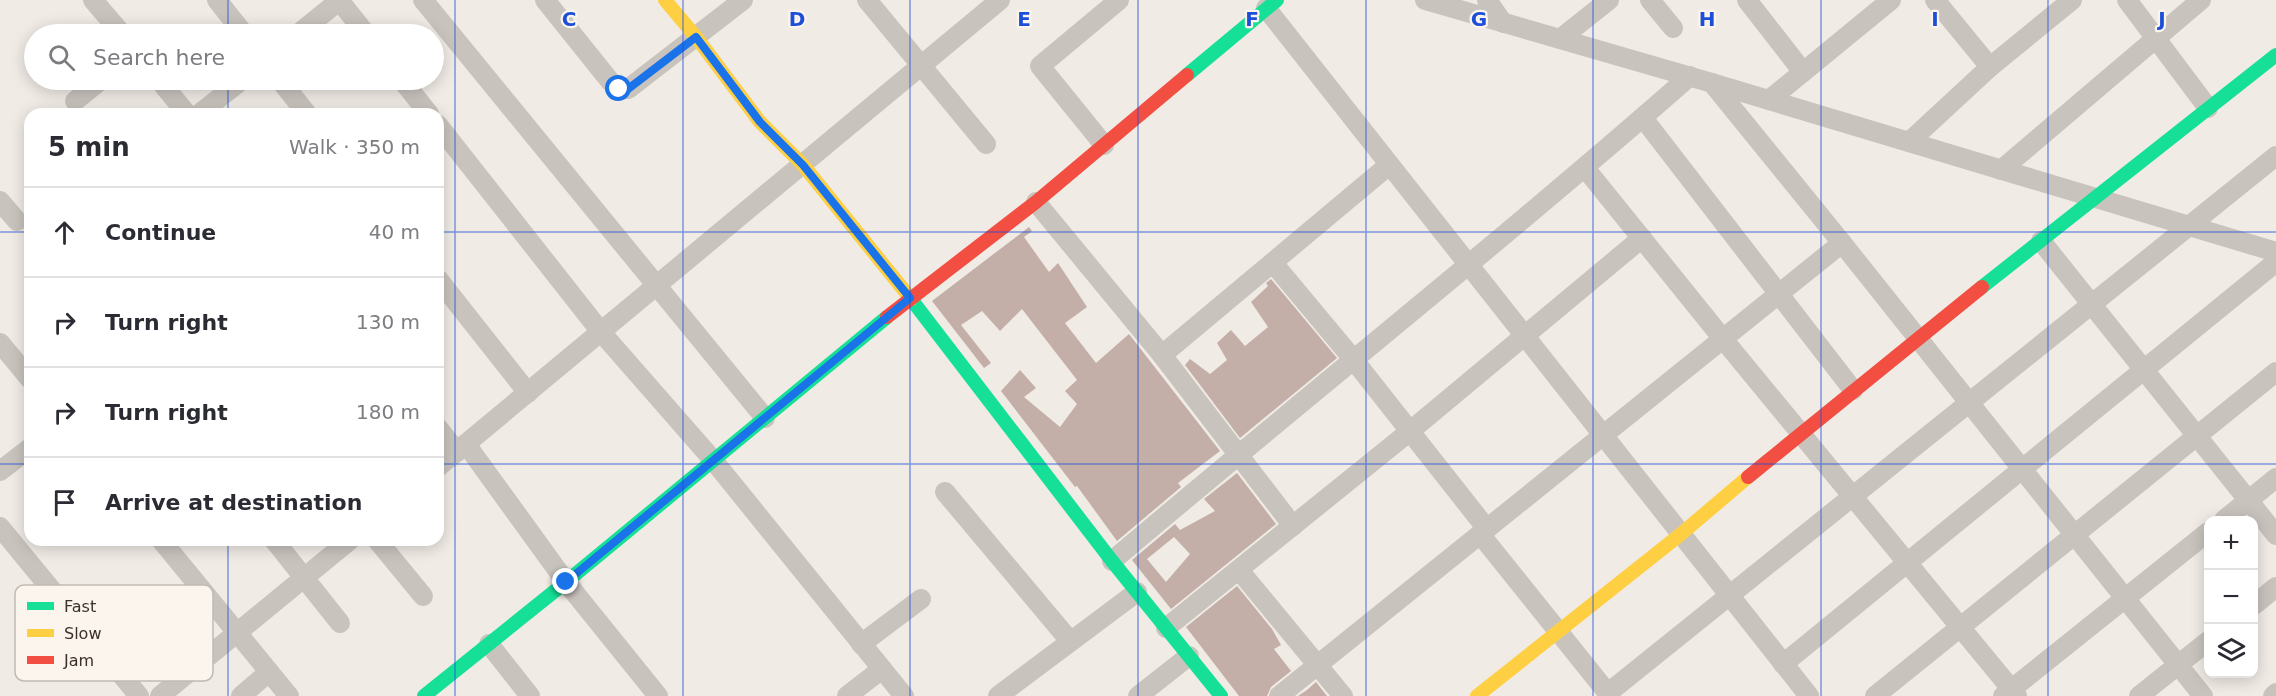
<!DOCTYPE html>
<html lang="en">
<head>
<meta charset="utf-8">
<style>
	body { margin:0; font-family:"DejaVu Sans",sans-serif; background:#f2f2f3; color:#2b2b33 }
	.controls { position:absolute; right:18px; bottom:18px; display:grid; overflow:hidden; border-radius:12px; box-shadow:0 3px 15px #0003 }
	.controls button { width:54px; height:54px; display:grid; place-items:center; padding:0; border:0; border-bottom:2px solid #e1e1e2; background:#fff; color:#2b2b33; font:30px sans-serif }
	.stop { position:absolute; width:18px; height:18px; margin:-14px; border:4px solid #1a73e8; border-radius:50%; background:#fff }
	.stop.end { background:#1a73e8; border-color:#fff; box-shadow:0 2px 6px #0008 }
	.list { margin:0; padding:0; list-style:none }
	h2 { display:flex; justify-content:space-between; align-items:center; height:78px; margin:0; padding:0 24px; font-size:26px }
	h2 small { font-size:20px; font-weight:400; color:#7c7c81 }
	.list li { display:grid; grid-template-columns:39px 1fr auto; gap:18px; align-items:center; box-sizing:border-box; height:90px; padding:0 24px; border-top:2px solid #e1e1e2 }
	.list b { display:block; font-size:22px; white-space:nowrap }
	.list em { font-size:20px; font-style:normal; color:#7c7c81 }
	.icon { flex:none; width:33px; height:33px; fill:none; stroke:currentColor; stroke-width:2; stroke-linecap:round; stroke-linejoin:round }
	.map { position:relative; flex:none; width:2276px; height:696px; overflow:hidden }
	.search { position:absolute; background:#fff; box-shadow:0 3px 15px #0003; left:24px; top:24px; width:420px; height:66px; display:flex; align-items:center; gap:15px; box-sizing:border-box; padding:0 21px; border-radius:33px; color:#7c7c81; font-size:22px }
	.panel { position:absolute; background:#fff; box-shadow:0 3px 15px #0003; left:24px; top:108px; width:420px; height:438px; border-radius:18px }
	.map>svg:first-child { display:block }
</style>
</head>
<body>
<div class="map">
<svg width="2276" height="696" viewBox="0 0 2276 696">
	<rect width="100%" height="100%" fill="#f0ebe5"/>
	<g fill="#c3afa7" fill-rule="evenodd">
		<polygon points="1029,227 1032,231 1024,237 1049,272 1058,263 1087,307 1065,323 1096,363 1129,334 1220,451 1178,483 1181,487 1117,541 1077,486 1075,487 1001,391 1020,370 1036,388 1024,397 1060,427 1077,404 1065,391 1077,380 1022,309 1000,331 982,311 961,325 991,363 984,368 932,301"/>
		<polygon points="1271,279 1337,358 1240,438 1185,365 1190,359 1210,374 1227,360 1217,343 1231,330 1245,346 1268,327 1251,302 1268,286 1266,283"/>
		<path d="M1237 473 1276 524 1171 609 1132 560 1175 524 1180 530 1215 511 1204 499ZM1174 537 1190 554 1166 582 1147 559Z"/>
		<polygon points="1237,586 1272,629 1281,645 1274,649 1291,671 1271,687 1267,696 1239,696 1186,627"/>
		<polygon points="1316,682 1327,696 1298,696 1307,690"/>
	</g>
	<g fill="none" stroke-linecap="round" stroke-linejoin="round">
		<g stroke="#c9c3be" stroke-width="20">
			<polyline points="93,0 122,34"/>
			<polyline points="217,0 244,34"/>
			<polyline points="339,0 366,34"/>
			<polyline points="423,0 765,418"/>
			<polyline points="545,0 610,81 619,89 628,89 743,0"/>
			<polyline points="867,0 986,144"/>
			<polyline points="1425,0 1712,83 2276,252"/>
			<polyline points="1487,0 1503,23"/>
			<polyline points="1650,0 1673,28"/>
			<polyline points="1747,0 1803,72"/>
			<polyline points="1935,0 1990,67"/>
			<polyline points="2127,0 2208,108"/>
			<polyline points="1266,8 1809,696"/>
			<polyline points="298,34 340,0"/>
			<polyline points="1560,39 1609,0"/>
			<polyline points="159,80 187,114"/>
			<polyline points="280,80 307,114"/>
			<polyline points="402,80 429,114"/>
			<polyline points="1712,83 1842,243 2203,696"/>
			<polyline points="1769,100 1891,0"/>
			<polyline points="75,101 101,80"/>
			<polyline points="199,114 242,80"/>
			<polyline points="1643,118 1853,390"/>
			<polyline points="438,125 601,332 713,460 904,696"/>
			<polyline points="1909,142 1990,67 2072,0"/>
			<polyline points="1104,145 1040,66 1119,0"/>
			<polyline points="1585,168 1723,339 2017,696"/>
			<polyline points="2001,170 2201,0"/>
			<polyline points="0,201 17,221"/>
			<polyline points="1036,202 1162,355 1293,526"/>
			<polyline points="2041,241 2276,535"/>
			<polyline points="1273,263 1353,359 1487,529"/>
			<polyline points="438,279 528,393"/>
			<polyline points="0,343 30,379"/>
			<polyline points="1162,355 1389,165"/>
			<polyline points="438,428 457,452"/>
			<polyline points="466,444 566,582 658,696"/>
			<polyline points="438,467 1000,0"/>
			<polyline points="0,471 30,448"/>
			<polyline points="945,492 1070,641"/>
			<polyline points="2224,520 2276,478"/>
			<polyline points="0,527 139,696"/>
			<polyline points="1480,534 1610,696"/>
			<polyline points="161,540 289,696"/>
			<polyline points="274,540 340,623"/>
			<polyline points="377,540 423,596"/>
			<path d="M1112 561C1304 398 1501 242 1690 76"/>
			<polyline points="1239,570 1343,696"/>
			<polyline points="2254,605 2276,587"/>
			<polyline points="1166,628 1409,432 1642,238"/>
			<polyline points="489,644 530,696"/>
			<polyline points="861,644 921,599"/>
			<polyline points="1783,664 2276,262"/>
			<polyline points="1608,693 2276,156"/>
			<polyline points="160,696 350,540"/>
			<polyline points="241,696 269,672"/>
			<polyline points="847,696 882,669"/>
			<polyline points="998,696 1137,592"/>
			<polyline points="1138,696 1189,656"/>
			<polyline points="1279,696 1842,243"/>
			<polyline points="1875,696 2276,372"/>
			<polyline points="2003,696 2208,532"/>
			<polyline points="2139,696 2208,641"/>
			<polyline points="2273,696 2276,693"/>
		</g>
		<g stroke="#16e098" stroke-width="14">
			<polyline points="1187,75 1277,0"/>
			<polyline points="1982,287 2276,55"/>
			<polyline points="911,299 1112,561 1221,696"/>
			<polyline points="424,696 566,582 887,317"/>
		</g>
		<g stroke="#ffcf43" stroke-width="14">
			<polyline points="665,0 696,37 760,122 803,165 911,299"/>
			<polyline points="1477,696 1681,534 1748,477"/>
		</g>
		<g stroke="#f24e42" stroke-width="14">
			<polyline points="887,317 1036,202 1187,75"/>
			<polyline points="1748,477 1982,287"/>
		</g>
	</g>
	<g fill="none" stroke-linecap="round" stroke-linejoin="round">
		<polyline stroke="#1a73e8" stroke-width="8" points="566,582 910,298 803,165 760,122 696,37 628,89 619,89"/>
	</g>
	<path fill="none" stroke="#1d4ed8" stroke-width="1.5" stroke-opacity="0.55" d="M228 0V34M455 0V696M683 0V696M910 0V696M1138 0V696M1366 0V696M1593 0V696M1821 0V696M2048 0V696M228 80V114M0 232H30M438 232H2276M0 464H30M438 464H2276M228 540V696"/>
	<rect x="15" y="585" width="198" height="96" rx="9" fill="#fbf5ee" stroke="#c1bab4" stroke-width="1.5"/>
	<rect x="27" y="602" width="27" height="8" fill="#16e098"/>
	<rect x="27" y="629" width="27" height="8" fill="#ffcf43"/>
	<rect x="27" y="656" width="27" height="8" fill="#f24e42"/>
	<g font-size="16" fill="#3b302b">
		<text x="64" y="612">Fast</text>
		<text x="64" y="639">Slow</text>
		<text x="64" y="666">Jam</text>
	</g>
	<g font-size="20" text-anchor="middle" font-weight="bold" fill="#1d4ed8" stroke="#fbf5ee" stroke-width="4.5" stroke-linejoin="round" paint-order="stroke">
		<text x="569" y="26">C</text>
		<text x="797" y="26">D</text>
		<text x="1024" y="26">E</text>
		<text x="1252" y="26">F</text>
		<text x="1479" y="26">G</text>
		<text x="1707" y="26">H</text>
		<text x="1935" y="26">I</text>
		<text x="2162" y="26">J</text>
	</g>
</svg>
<div class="controls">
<button>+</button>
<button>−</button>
<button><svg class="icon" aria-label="layers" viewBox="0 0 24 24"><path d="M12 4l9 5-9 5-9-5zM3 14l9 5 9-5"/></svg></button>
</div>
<div class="stop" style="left:619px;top:89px"></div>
<div class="stop end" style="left:566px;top:582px"></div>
<div class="search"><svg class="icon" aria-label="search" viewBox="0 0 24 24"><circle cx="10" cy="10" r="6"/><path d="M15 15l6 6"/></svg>Search here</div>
<section class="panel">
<h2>5 min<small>Walk · 350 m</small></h2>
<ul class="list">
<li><svg class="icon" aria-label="ahead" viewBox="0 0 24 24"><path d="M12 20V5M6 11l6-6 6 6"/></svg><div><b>Continue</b></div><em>40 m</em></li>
<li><svg class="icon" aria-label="right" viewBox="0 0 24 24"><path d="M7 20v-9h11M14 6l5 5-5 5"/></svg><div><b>Turn right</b></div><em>130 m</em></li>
<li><svg class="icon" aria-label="right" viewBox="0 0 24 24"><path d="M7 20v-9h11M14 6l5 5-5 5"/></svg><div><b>Turn right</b></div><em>180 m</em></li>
<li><svg class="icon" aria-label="arrive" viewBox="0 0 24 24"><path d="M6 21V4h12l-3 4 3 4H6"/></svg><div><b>Arrive at destination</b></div></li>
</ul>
</section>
</div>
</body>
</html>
